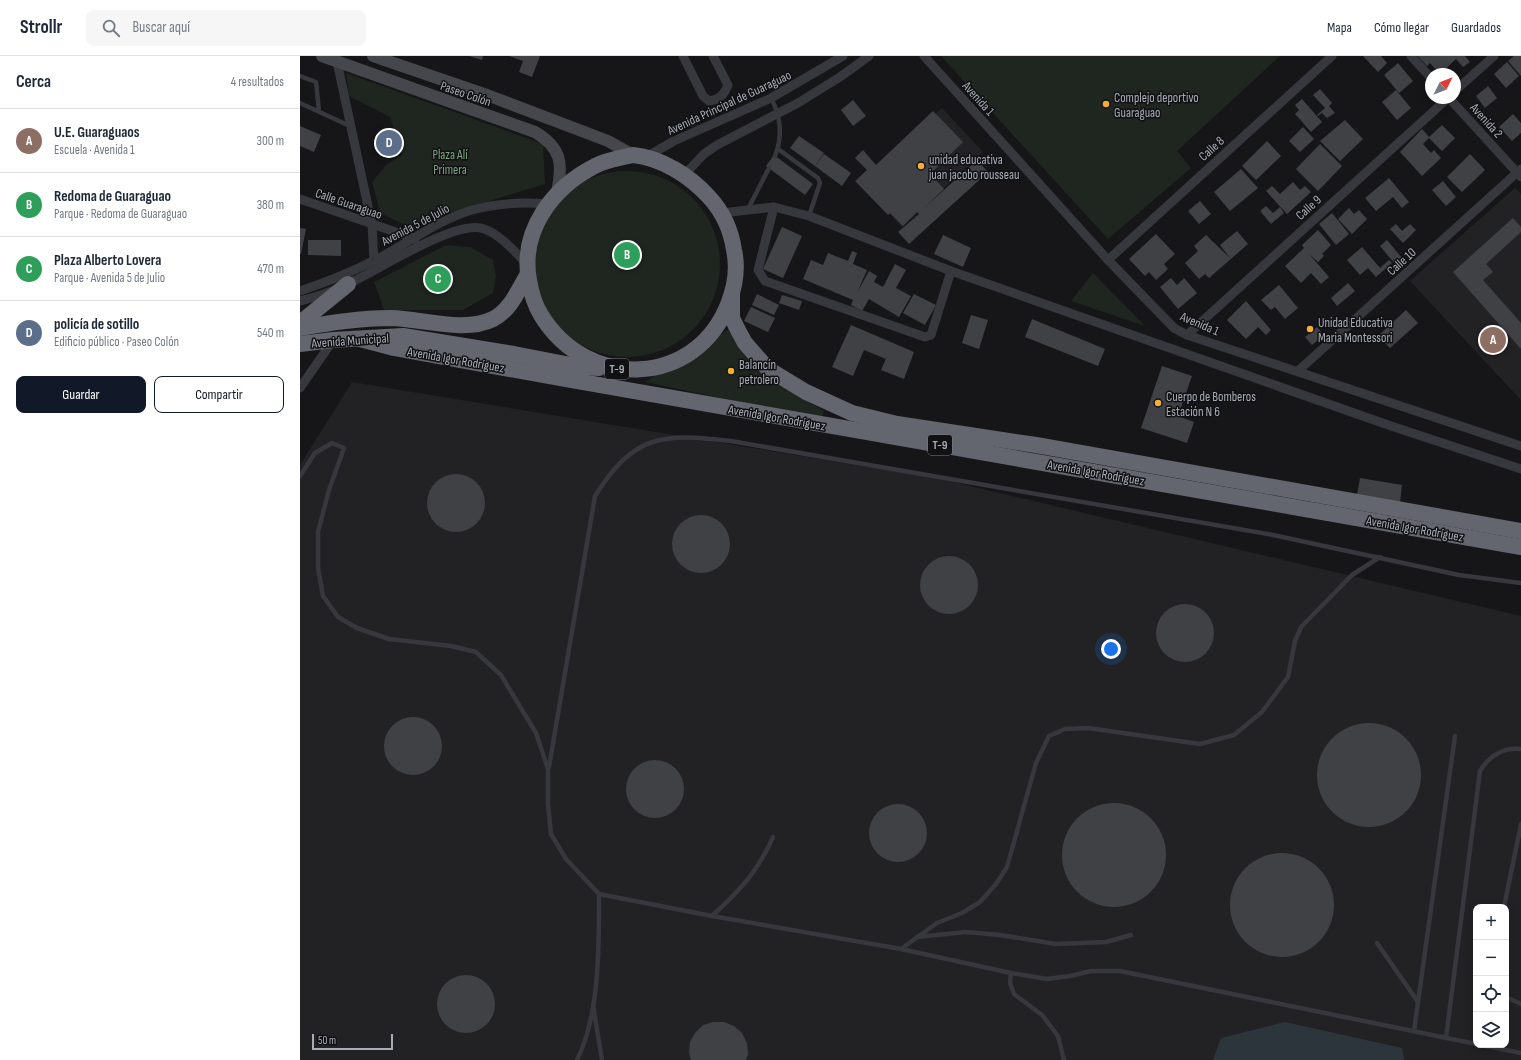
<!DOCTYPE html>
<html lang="es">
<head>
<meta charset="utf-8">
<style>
	body { margin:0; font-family:"Sofia Sans Condensed",sans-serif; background:#f6f6f7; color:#1f2937 }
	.controls { position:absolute; right:12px; bottom:12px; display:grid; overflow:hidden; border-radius:8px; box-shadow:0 2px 10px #0003 }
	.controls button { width:36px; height:36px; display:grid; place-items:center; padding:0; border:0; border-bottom:1px solid #e0e1e3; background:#fff; color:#1f2937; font:20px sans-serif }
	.compass { position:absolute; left:1125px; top:12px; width:36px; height:36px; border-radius:50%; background:#fff; box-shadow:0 2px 10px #0003; rotate:48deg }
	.scale { position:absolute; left:12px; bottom:10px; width:81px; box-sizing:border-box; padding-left:4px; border:2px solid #a8adb8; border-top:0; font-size:11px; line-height:14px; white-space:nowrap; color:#a8adb8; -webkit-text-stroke:3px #111113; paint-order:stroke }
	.you { position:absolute; left:811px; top:593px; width:14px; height:14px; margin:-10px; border:3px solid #fff; border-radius:50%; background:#1a73e8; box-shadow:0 0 0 6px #1a73e833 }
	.badge { display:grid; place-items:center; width:26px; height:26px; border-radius:50%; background:#111827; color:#fff; font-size:13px; font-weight:700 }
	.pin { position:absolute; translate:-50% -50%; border:2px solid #fff; box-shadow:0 1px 4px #0006 }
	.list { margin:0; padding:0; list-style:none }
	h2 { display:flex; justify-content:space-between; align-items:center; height:52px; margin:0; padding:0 16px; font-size:17px }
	h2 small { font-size:13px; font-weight:400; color:#747a83 }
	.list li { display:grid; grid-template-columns:26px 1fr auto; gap:12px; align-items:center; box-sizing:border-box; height:64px; padding:0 16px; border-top:1px solid #e0e1e3 }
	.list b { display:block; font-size:15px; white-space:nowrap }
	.list p { margin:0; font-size:13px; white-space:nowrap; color:#747a83 }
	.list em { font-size:13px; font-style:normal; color:#747a83 }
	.actions { display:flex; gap:8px; padding:12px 16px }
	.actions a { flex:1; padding:9px 0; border:1px solid #111827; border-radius:8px; text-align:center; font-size:14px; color:#111827 }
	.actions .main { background:#111827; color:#fff }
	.icon { flex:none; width:22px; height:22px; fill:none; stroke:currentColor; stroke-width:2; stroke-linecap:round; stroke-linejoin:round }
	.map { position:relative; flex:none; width:1221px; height:1004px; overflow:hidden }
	header { display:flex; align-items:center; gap:24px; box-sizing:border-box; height:56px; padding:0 20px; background:#fff; border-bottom:1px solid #e0e1e3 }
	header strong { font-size:19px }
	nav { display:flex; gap:22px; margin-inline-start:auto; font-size:14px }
	.search { width:280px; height:36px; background:#f6f6f7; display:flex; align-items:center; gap:10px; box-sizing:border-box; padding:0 14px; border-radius:8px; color:#747a83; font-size:15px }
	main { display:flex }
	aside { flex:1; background:#fff }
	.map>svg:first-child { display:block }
</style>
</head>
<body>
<header>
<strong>Strollr</strong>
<div class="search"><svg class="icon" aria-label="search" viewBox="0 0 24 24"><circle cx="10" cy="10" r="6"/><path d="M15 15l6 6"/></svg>Buscar aquí</div>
<nav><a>Mapa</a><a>Cómo llegar</a><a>Guardados</a></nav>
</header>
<main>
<aside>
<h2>Cerca<small>4 resultados</small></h2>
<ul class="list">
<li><span class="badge" style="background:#8d6e63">A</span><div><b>U.E. Guaraguaos</b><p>Escuela · Avenida 1</p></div><em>300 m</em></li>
<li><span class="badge" style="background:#2e9e5b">B</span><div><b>Redoma de Guaraguao</b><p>Parque · Redoma de Guaraguao</p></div><em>380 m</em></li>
<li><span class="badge" style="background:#2e9e5b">C</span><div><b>Plaza Alberto Lovera</b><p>Parque · Avenida 5 de Julio</p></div><em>470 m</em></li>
<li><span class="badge" style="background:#5c6f8a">D</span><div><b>policía de sotillo</b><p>Edificio público · Paseo Colón</p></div><em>540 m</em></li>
</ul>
<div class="actions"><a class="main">Guardar</a><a>Compartir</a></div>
</aside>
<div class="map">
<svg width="1221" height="1004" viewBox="0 0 1221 1004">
	<rect width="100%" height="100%" fill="#161618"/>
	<g fill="#222225" fill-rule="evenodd">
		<polygon points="642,52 683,96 602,171 558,124"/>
		<polygon points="1215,132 1221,138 1221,344 1110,225"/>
		<path d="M52 326 636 422 1221 560V1004H0V409ZM1176 851H1206V989H1176Z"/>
	</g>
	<g fill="#1e261f">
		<polygon points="641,0 980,0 877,95 891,112 808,183"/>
		<polygon points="46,17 243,88 245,128 107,170 80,157 72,126 87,108 102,99 90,61 49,40"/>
		<circle cx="327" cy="208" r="93"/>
		<polygon points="146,189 170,191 193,204 196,220 193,237 163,254 84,254 74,226"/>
		<polygon points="793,217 845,270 771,245"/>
		<polygon points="429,273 462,319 524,355 522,363 345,326"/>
	</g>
	<polygon fill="#2c353c" points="985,966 1102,992 1104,1004 913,1004 921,982"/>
	<g fill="#404145">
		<polygon points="169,0 183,0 182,4"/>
		<polygon points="209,0 240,0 232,21 219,16 223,5"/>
		<polygon points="1063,0 1081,0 1087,7 1078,16"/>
		<polygon points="1118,0 1165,0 1170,6 1163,11 1156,3 1140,18 1130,7 1127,10"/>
		<polygon points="1214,0 1221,0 1221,20 1208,5"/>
		<polygon points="1207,6 1219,20 1206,32 1194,18"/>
		<polygon points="1098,7 1113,25 1099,37 1084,19"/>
		<polygon points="1188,30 1197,42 1185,52 1176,40"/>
		<polygon points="1020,33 1032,47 1029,50 1035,57 1027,62 1022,57 1018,60 1017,59 1025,52 1013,39"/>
		<polygon points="1096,34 1111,52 1097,64 1082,46"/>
		<polygon points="1002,43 1022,66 1011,76 995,58 999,54 995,49"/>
		<polygon points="553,44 566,60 553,70 541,54"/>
		<polygon points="633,55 663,86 630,118 644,133 623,153 677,104 688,116 609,188 598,176 619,158 617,156 603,170 590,157 588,159 555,125 567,114 555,102 563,94 576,109"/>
		<polygon points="1213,58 1221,67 1221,77 1212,85 1199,71"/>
		<polygon points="1045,64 1063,83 1040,105 1020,85"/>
		<polygon points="1142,69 1155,82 1142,95 1129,82 1123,88 1131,97 1134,94 1141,102 1122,120 1100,96 1122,73 1129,81"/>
		<polygon points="0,70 21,79 14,96 0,90"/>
		<polygon points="1003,71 1014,83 1000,96 989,85"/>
		<polygon points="94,78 98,92 85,95 82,81"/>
		<polygon points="499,80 524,97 515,110 490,92"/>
		<polygon points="967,85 981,100 956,124 942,110"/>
		<polygon points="1020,88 1042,110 1018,135 996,113"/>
		<polygon points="524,98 551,117 542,130 515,110"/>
		<polygon points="1170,98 1185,114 1162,136 1147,121"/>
		<polygon points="474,99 513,128 505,139 466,110"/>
		<polygon points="941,113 958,132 930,155 914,136"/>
		<polygon points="1089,122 1109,146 1102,152 1093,141 1076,155 1065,142"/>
		<polygon points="1143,125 1156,141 1146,150 1132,134"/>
		<polygon points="993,126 1000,134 1005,130 1011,136 987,158 966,135 972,130 980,138"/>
		<polygon points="900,145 911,158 899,168 888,155"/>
		<polygon points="966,150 973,157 980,151 984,157 971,168 960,155"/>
		<polygon points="1049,152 1054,158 1059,154 1067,163 1052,178 1038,163"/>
		<polygon points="1032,157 1049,178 1036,189 1019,168"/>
		<polygon points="1213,162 1221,171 1221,176 1186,208 1193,216 1183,224 1221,267 1221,293 1153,216"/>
		<polygon points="1096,168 1102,175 1110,168 1116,174 1103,187 1090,173"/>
		<polygon points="482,171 502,180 483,222 463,213"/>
		<polygon points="0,172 6,173 1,198 0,198"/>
		<polygon points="1018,174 1031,189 1022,198 1024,200 1018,206 1009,198 1029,221 1021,228 1011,217 1001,227 985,210 1004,192 1002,189"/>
		<polygon points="937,175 948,188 909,222 905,218 899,223 885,207 898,195 894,190 906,179 930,202 920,189"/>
		<polygon points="856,178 875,198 864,208 868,213 856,224 849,216 845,220 829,203"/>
		<polygon points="643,179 671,192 663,211 634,198"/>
		<polygon points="8,184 41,184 41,200 8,199"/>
		<polygon points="1087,184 1102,202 1095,208 1080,190"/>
		<polygon points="1062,191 1080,212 1089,204 1092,207 1076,221 1068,212 1060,219 1047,204"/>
		<polygon points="552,195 557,197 553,208 567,214 557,237 569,215 577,220 574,226 583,231 595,208 606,214 596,232 611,240 599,261 569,243 562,255 551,249 553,244 503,223 511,204 523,209 528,197 548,205"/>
		<polygon points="871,222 877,229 884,222 897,237 878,253 860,231"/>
		<polygon points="1048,227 1055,235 1037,250 1031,242"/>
		<polygon points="979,229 998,252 985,263 975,251 971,254 961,244"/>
		<polygon points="457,238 479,249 474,259 452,249"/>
		<polygon points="614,238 636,249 625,269 603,257"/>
		<polygon points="482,239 502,245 499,254 479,247"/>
		<polygon points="946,245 971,274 966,279 958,271 946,283 927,264"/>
		<polygon points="451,251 475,262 468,276 444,265"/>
		<polygon points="1106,254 1118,267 1090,292 1078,280"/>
		<polygon points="671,259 688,264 679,293 662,287"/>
		<polygon points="732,263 805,293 798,310 725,281"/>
		<polygon points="551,269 614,296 604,323 581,314 586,303 564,294 553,320 532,311"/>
		<polygon points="1017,271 1024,279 1012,289 1005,281"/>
		<polygon points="862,310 892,320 878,360 894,366 887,387 841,372"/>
		<circle cx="156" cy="447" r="29"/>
		<polygon points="1060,422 1102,429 1100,446 1057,439"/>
		<circle cx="401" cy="488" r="29"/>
		<circle cx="649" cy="529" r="29"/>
		<circle cx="885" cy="577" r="29"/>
		<circle cx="113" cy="690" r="29"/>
		<circle cx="1069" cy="719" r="52"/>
		<circle cx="355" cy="733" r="29"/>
		<circle cx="814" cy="799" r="52"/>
		<circle cx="598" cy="777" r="29"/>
		<circle cx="982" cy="849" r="52"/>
		<circle cx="166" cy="948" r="29"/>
		<polygon points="413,966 424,966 434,970 442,977 447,987 448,998 446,1004 391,1004 389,997 390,986 395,977 403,969"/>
	</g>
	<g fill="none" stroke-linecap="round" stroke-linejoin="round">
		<g stroke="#37383d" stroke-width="4.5">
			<polyline points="0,20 16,26 19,55"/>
			<path d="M471 42C481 61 483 80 475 100"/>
			<polyline points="0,47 50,70"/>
			<polyline points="478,93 518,122 520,127 509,160"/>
			<polyline points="448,153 469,112"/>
			<polyline points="0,420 15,397 32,387 44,392 29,434 18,476 18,512 23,540 38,561 57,572 89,583 151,590 176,596 201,619 236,677 248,713 248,748 251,778 266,803 299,838 412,860 601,893 711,917 747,923 770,920 791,915 820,915 1176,988"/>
			<path d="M249 711 295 440C334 378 362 377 431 385L973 479 1159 519 1221 527"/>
			<polyline points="1204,851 1221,768"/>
			<path d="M412 860C440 834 457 817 473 781"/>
			<polyline points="617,881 666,876 700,879 756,888 806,886 831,879"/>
			<polyline points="1077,887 1118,946"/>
			<polyline points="601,893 637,867 662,857 680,846 696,828 707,811 736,707 749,680 765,673 788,672 900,688 934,679 962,656 988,621 995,585 1001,571 1052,519 1080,501"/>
			<polyline points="711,917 710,927 714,938 742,959 758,980 764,1004"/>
			<polyline points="1206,941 1221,948"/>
			<polyline points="293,949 302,1004"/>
			<polyline points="1114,975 1155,680"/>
			<path d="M1146 982 1180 715C1189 700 1203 691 1221 693"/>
			<polyline points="1181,989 1221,997"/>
			<path d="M277 1004C300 958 299 889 299 838"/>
		</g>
		<g stroke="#37383d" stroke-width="9">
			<path d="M383 0 403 40 409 45C419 44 424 39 428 29L413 0"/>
			<polyline points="624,0 808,204 874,272 887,279 1221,390"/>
			<polyline points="1111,0 1131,22"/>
			<polyline points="36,1 72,169 74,204"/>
			<polyline points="1155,35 1194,0"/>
			<polyline points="1149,42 1221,121"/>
			<polyline points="346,101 374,85 471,42 543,0"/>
			<polyline points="384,119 404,98 417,89 498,47 540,21 569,0"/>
			<polyline points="0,143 113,182 115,184"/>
			<polyline points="474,151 458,214 465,225 625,281 631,279 651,215"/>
			<polyline points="422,157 474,151 509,160 651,215 1091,370 1221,413"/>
			<polyline points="808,204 1032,0"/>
			<path d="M0 235C27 226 54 215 79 202 110 186 138 164 172 154 197 147 222 146 247 148"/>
			<path d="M0 245C17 241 33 235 48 228 77 215 157 162 184 173 201 179 214 195 226 207"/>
			<polyline points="887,279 1148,42"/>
			<polyline points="998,315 1221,113"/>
			<polyline points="0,332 34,283"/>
		</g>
		<g stroke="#45474d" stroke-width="12">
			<path d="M22 0 235 76C262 92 263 108 257 136"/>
			<polyline points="73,0 187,39 308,85 333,99"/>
		</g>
		<g stroke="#63666e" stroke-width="16">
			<path d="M333 99C362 102 390 120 409 141 423 156 431 174 434 194 438 212 435 230 429 246 397 332 287 335 241 259 234 248 231 236 229 224 220 175 252 132 295 110 306 104 320 102 333 99Z"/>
			<polyline points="432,238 432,262 439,276 445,287 468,313 506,336 552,357 597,368 736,389 1221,475"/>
			<polyline points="0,267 48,228"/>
			<path d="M0 272C30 267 60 262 91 262 123 263 165 277 193 263 211 254 218 234 228 218"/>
			<polyline points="60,283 94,292 265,323 1221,491"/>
			<polyline points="0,288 33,284 103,280 214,298 281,311 299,312"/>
		</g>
	</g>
	<g fill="#f2b134" stroke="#111113" stroke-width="1.5">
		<circle cx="806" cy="48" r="4"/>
		<circle cx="621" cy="110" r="4"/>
		<circle cx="1010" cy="273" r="4"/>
		<circle cx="431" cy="315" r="4"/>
		<circle cx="858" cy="347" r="4"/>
	</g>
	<g text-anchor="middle" stroke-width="3" stroke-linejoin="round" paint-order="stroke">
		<g fill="#111113" stroke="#7b7e86" stroke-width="1">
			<rect x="305" y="303" width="24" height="20" rx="3"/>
			<rect x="628" y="379" width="24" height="20" rx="3"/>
		</g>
		<g font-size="12" font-weight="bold" fill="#a8adb8">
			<text x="317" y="317">T-9</text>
			<text x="640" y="393">T-9</text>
		</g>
		<g font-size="13" fill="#a8adb8" stroke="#111113">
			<text transform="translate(166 37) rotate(19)" y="5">Paseo Colón</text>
			<text transform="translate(679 42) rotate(48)" y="5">Avenida 1</text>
			<text transform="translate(429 46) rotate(-25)" y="5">Avenida Principal de Guaraguao</text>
			<text transform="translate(1187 64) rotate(48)" y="5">Avenida 2</text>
			<text transform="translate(911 92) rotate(-42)" y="5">Calle 8</text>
			<text transform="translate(49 147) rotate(19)" y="5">Calle Guaraguao</text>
			<text transform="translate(1008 151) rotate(-42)" y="5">Calle 9</text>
			<text transform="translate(115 168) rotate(-28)" y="5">Avenida 5 de Julio</text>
			<text transform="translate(1101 205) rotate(-42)" y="5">Calle 10</text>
			<text transform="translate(900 267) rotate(23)" y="5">Avenida 1</text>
			<text transform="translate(50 284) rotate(-4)" y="5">Avenida Municipal</text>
			<text transform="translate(156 303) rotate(10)" y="5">Avenida Igor Rodríguez</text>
			<text transform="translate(477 361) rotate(10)" y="5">Avenida Igor Rodríguez</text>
			<text transform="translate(796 416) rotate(10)" y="5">Avenida Igor Rodríguez</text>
			<text transform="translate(1115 472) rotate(10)" y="5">Avenida Igor Rodríguez</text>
		</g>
		<g font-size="13" fill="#a8adb8" stroke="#111113" text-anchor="start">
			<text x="814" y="46">Complejo deportivo<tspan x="814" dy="15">Guaraguao</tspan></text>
			<text x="629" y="108">unidad educativa<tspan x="629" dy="15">juan jacobo rousseau</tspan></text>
			<text x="1018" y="271">Unidad Educativa<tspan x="1018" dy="15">Maria Montessori</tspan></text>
			<text x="439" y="313">Balancín<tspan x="439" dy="15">petrolero</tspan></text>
			<text x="866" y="345">Cuerpo de Bomberos<tspan x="866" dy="15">Estación N 6</tspan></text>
		</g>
		<g font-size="13" fill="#7fa381" stroke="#111113">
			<text x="150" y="103">Plaza Alí<tspan x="150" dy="15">Primera</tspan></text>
		</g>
	</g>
</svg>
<div class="controls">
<button>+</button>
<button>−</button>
<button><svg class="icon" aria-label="locate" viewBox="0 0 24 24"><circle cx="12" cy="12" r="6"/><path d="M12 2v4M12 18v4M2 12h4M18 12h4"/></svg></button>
<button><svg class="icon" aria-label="layers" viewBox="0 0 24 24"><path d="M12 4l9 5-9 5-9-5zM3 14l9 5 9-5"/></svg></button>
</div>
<svg class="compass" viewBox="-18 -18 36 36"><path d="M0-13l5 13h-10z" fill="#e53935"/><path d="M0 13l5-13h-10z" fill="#747a83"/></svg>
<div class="scale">50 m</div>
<div class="you"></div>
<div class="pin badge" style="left:1193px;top:284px;background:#8d6e63">A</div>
<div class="pin badge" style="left:327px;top:199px;background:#2e9e5b">B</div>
<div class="pin badge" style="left:138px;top:223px;background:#2e9e5b">C</div>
<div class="pin badge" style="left:89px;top:87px;background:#5c6f8a">D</div>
</div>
</main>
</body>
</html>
